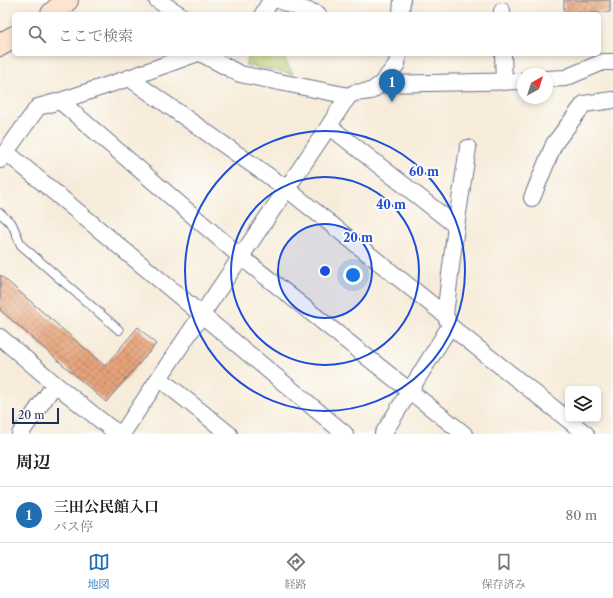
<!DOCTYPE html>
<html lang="ja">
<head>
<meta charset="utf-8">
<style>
	body { margin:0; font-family:"Libre Caslon Text","Noto Serif JP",serif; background:#f2f2f2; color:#222 }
	.controls { position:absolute; right:12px; bottom:12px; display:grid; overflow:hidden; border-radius:6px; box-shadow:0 2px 6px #0003 }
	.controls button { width:36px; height:36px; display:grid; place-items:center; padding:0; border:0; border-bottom:1px solid #e0e0e0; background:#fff; color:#222; font:20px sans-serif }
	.compass { position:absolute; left:517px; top:68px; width:36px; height:36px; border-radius:50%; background:#fff; box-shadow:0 2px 6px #0003; rotate:39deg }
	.scale { position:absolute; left:12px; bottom:10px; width:47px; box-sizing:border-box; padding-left:4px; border:2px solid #1b2f5e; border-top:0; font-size:11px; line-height:14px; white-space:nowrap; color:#1b2f5e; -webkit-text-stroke:3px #fdfcf7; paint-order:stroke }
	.you { position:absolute; left:353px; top:275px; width:14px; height:14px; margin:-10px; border:3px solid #fff; border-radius:50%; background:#1a73e8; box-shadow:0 0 0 6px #1a73e833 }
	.badge { display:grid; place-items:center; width:26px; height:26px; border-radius:50%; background:#1f6fb2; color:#fff; font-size:13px; font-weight:700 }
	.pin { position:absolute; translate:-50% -33px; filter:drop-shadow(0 1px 2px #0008) }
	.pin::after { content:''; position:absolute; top:21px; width:14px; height:12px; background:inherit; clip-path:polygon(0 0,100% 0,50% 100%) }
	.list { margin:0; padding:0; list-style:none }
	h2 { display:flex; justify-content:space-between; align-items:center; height:52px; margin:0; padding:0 16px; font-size:17px }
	h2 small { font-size:13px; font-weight:400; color:#767676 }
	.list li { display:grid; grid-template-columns:26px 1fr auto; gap:12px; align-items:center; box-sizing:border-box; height:56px; padding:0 16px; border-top:1px solid #e0e0e0 }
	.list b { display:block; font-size:15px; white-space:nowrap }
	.list p { margin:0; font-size:13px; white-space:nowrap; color:#767676 }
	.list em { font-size:13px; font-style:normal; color:#767676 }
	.icon { flex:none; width:22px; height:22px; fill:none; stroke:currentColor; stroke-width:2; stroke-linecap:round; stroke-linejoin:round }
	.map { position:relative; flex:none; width:613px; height:434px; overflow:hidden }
	.search { position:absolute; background:#fff; box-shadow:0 2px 6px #0003; left:12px; right:12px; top:12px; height:44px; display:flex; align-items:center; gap:10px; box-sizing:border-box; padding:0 14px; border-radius:6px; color:#767676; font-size:15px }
	.sheet { height:108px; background:#fff }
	nav { display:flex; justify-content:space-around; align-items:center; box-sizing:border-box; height:56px; border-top:1px solid #e0e0e0; background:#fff; font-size:11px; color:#767676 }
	nav a { display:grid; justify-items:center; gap:2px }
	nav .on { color:#1f6fb2 }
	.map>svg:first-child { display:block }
</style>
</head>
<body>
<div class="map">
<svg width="613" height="434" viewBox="0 0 613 434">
	<defs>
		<pattern id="park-crowns" width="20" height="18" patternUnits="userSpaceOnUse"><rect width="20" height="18" fill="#b5c76b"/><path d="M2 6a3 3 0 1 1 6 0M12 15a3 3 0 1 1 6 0" fill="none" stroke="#9bab5f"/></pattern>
		<pattern id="building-cross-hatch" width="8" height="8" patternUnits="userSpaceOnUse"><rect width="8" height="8" fill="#e6a378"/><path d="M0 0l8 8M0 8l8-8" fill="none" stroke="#ba8566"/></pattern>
	</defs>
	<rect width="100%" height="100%" fill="#fdfcf7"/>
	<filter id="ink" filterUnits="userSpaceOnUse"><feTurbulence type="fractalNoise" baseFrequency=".025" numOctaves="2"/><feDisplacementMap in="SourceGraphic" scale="8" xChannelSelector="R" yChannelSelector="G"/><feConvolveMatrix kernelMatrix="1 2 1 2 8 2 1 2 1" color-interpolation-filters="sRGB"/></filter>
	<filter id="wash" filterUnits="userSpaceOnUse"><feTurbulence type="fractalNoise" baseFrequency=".012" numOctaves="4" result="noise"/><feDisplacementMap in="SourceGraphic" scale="16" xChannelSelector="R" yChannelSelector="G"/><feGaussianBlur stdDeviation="0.9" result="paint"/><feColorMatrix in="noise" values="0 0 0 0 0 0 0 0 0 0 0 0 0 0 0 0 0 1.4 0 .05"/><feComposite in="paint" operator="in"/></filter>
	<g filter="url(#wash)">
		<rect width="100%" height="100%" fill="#f7ecda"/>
		<polygon fill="url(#park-crowns)" stroke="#687b64" points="250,54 282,54 293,74 245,65"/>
		<g id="blocks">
			<g fill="url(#building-cross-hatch)">
				<polygon points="564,0 610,0 610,12 564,13"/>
				<polygon points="0,275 105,366 138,327 156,344 106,402 0,310"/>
			</g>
		</g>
	</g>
	<g filter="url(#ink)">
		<use href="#blocks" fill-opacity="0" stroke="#687189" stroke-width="1"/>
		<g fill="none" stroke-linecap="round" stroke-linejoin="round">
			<g stroke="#687189" stroke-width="10">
				<polyline id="lane" points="0,213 12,224 21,245 119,330"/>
			</g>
			<g stroke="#687189" stroke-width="18">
				<g id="street">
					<polyline points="157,0 179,14"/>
					<polyline points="279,0 285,3 318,14"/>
					<polyline points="502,11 502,14"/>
					<polyline points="263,14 271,0"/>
					<polyline points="401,14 402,0"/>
					<polyline points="202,54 240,74 349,96"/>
					<polyline points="503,54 504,82"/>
					<polyline points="129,78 287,189 445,315 450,326 586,434"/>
					<polyline points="547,79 565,78 603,62 613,62"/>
					<polyline points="381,84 523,81"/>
					<polyline points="60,101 241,257 464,434"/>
					<polyline points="329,126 456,226"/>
					<polyline points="6,152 345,434"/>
					<polyline points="0,160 38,107 60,101 129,78 195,54"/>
					<polyline points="532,198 554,144 584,104 613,100"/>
					<polyline points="445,315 456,226 468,148"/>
					<polyline points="0,337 55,384 109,427 120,434"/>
					<polyline points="159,378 229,434"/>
					<polyline points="20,434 55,384"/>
					<polyline points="122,434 159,378 329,126 342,105 349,96 354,93 371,91 381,84 397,64 398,54"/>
					<polyline points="383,434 450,326"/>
				</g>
			</g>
			<g stroke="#687189" stroke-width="24">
				<g id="secondary">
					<polyline points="52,14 67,0"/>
					<polyline points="0,45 14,37"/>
				</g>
			</g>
			<use href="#lane" stroke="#fff" stroke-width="8"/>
			<use href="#street" stroke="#fff" stroke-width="16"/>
			<use href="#secondary" stroke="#fde4d1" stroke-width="22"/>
		</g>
	</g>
	<circle cx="325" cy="271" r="47" fill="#1d4ed8" fill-opacity=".12"/>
	<g fill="none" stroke="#1d4ed8" stroke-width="2">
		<circle cx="325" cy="271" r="47"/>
		<circle cx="325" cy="271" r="94"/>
		<circle cx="325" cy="271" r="140"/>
	</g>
	<circle cx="325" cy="271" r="6" fill="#1d4ed8" stroke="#fdfcf7" stroke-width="2"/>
	<g font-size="12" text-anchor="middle" font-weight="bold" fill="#1d4ed8" stroke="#fdfcf7" stroke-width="4" stroke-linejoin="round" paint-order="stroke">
		<text x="424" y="176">60 m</text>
		<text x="391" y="209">40 m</text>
		<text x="358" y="242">20 m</text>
	</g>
</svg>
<div class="controls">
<button><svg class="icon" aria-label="layers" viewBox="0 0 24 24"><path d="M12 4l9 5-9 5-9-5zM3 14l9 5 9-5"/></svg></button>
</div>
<svg class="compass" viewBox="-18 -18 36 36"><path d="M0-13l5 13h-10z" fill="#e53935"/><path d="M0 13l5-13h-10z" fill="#767676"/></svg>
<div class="scale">20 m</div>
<div class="you"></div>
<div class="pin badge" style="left:392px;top:102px">1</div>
<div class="search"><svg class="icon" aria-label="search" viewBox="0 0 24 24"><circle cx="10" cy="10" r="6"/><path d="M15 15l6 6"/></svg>ここで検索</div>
</div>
<section class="sheet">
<h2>周辺<small></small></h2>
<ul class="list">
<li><span class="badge">1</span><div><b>三田公民館入口</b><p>バス停</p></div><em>80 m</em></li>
</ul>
</section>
<nav>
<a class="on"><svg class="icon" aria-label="map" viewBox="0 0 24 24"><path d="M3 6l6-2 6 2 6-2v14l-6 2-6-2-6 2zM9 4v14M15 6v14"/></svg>地図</a>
<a><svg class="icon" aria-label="directions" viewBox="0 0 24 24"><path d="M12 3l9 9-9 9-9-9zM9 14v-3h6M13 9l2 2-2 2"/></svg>経路</a>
<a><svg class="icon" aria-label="saved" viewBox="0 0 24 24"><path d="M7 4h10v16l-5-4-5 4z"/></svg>保存済み</a>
</nav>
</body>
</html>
